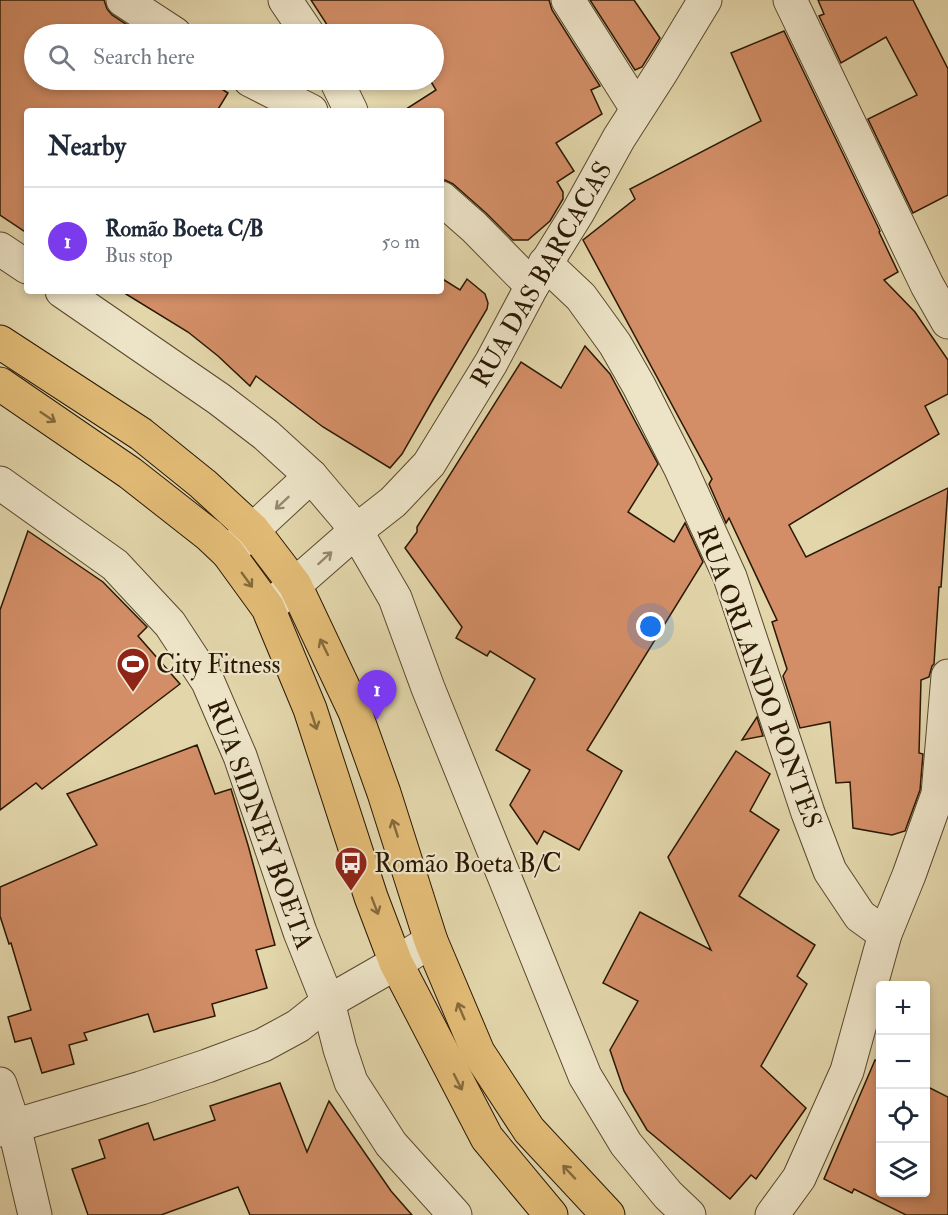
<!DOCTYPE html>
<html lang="en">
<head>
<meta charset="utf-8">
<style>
	body { margin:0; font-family:"IM FELL Double Pica",serif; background:#f6f6f7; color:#1f2937 }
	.controls { position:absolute; right:18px; bottom:18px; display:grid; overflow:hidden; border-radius:6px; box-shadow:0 3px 9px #0003 }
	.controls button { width:54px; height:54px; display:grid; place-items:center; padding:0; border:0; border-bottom:2px solid #e0e1e3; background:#fff; color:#1f2937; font:30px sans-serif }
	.you { position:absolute; left:651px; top:627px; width:21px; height:21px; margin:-15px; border:4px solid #fff; border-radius:50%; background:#1a73e8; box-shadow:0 0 0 9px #1a73e833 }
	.badge { display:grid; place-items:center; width:39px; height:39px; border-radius:50%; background:#7c3aed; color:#fff; font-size:20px; font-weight:700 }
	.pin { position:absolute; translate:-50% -50px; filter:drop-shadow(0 2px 3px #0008) }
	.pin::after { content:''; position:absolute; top:32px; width:21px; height:18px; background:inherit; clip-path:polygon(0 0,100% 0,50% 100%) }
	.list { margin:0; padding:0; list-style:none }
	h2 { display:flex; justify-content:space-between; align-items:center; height:78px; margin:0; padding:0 24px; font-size:26px }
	h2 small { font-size:20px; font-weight:400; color:#747a83 }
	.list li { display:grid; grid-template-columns:39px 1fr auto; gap:18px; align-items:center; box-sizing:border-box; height:108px; padding:0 24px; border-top:2px solid #e0e1e3 }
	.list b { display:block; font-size:22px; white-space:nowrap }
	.list p { margin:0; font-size:20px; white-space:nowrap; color:#747a83 }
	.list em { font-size:20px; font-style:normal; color:#747a83 }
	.icon { flex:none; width:33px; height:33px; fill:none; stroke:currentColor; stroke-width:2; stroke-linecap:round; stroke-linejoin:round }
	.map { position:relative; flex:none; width:948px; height:1215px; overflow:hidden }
	.search { position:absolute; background:#fff; box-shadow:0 3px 9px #0003; left:24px; top:24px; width:420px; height:66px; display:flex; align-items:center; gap:15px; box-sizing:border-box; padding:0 21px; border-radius:33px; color:#747a83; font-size:22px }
	.panel { position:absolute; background:#fff; box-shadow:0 3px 9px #0003; left:24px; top:108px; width:420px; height:186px; border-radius:6px }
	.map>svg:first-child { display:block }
</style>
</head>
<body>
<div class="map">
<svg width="948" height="1215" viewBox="0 0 948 1215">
	<rect width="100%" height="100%" fill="#e3d6ab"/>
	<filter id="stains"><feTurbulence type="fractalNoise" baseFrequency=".00333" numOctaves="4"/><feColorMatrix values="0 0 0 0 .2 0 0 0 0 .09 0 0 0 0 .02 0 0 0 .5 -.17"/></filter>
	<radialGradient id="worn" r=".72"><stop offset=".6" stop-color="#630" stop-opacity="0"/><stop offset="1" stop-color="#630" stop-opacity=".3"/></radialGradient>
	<g fill="#d38e67" stroke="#291803" stroke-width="1.5">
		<polygon points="0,0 104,0 107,9 112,15 141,34 34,34 34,80 208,80 228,93 217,111 27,111 27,233 0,215"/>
		<polygon points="311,0 549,0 552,10 600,86 591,90 602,114 556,143 574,171 557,182 563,192 563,199 550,221 528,240 513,240 486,213 453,184 445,180 441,180 441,111 403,111 436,90 430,80 434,80 434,34 333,34"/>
		<polygon points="590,0 634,0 660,38 642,67 635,70"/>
		<polygon points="818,0 913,0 948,69 948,195 913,213 868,119 917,95 886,37 841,63 819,16 824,14"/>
		<polygon points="784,31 880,231 879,232 898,272 884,280 915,312 948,360 948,394 925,406 939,434 789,525 806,557 948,488 941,587 939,587 934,664 932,666 929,677 921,680 919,753 923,754 920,790 905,831 892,835 853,828 850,782 836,783 830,722 800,728 783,676 787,669 772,622 777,620 729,518 726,523 709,484 712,479 583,240 635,199 630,189 761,121 731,53"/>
		<polygon points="441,278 460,290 467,279 485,294 488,303 487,309 434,398 402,454 390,468 323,427 256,376 250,386 218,356 188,332 121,291 441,291"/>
		<polygon points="585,346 610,374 658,464 628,512 674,542 685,523 703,562 587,750 622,771 579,850 544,831 537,844 510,805 530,770 496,750 535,679 490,651 487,656 456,638 462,627 405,548 417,532 417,527 521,362 561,388"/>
		<polygon points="28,531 103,582 147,627 138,636 180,684 42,789 36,783 0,810 0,610"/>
		<polygon points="757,717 763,736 742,740"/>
		<polygon points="197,745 215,794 231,789 248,845 275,945 256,950 267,988 212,1004 215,1016 154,1032 148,1014 84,1033 87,1040 69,1045 74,1064 42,1073 31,1038 15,1042 8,1017 31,1010 11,943 9,944 0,916 0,887 97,845 67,794"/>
		<polygon points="736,751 770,774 750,811 779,830 739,896 815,945 797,976 807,984 761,1066 806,1108 756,1179 751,1175 730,1199 647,1130 624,1091 610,1050 638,1001 603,983 640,912 711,950 668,857"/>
		<polygon points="875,1060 880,1063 880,1192 926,1192 926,1086 948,1097 948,1215 906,1215 854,1189 852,1193 824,1179"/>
		<polygon points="280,1083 307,1152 329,1101 391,1191 412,1215 250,1215 238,1187 161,1215 88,1215 72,1169 105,1158 99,1140 148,1123 154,1140 215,1120 210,1106"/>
	</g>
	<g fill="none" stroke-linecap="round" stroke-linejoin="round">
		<g stroke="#58482d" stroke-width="35">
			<g id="minor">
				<polyline points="123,0 175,34"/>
				<polyline points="285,0 308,34"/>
				<polyline points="568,0 637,109"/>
				<polyline points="790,0 927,285 948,322"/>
				<polyline points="250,80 311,111"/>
				<polyline points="336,80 351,111"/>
				<polyline points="441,198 474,227 532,286"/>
				<polyline points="0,249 27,267"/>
				<polyline points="545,263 581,297 615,344 639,386 680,467 730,577 808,813 830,871 860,916 885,934"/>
				<polyline points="62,291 219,399 266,435 311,476 345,516 356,531 395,598 428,688 585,1076 626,1144 668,1195 689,1215"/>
				<polyline points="0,483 115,565 170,624 208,682 240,756 300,932 328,1002 340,1049 351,1082 391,1144 455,1215"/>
				<polyline points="228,553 311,476"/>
				<polyline points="275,602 356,531 393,502 429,464 491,363 532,286 578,212 619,138 662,71 705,0"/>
				<polyline points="0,1084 14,1126 35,1215"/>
				<polyline points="0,1130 141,1088 207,1066 263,1045 298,1026 328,1002 396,963 431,941"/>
				<polyline points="772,1215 799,1178 847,1071 885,934 909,875 938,794 948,676"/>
			</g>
		</g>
		<g stroke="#291803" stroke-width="35">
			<g id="major">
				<polyline points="0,342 141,434 203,484 253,530 295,585 355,712 384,793 431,941 478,1052 529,1130 608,1215"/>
				<polyline points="0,384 130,473 209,535 228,553 268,608 310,709 371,897 396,963 487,1138 551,1215"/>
			</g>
		</g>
		<use href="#minor" stroke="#ede4c8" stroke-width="33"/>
		<use href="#major" stroke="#e2bb76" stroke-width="33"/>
	</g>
	<defs><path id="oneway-shaft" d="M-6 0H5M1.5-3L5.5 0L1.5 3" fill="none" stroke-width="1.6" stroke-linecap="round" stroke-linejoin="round" transform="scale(1.5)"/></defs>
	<g stroke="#866a3c">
		<use href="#oneway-shaft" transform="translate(48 417) rotate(34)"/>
		<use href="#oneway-shaft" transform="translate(247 580) rotate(54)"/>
		<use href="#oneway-shaft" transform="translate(324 647) rotate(-116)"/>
		<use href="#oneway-shaft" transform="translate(314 721) rotate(72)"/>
		<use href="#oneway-shaft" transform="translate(395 828) rotate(-108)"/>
		<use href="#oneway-shaft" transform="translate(375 906) rotate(69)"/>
		<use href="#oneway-shaft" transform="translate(461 1011) rotate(-113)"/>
		<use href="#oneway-shaft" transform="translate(458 1082) rotate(63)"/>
		<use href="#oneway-shaft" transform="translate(569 1172) rotate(-133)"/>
	</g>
	<g stroke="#95886f">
		<use href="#oneway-shaft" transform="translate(282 503) rotate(137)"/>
		<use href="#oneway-shaft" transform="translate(325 558) rotate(-42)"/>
	</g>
	<defs>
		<g id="stadium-pin" transform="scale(1.725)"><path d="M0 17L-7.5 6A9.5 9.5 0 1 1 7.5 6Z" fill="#8f2418" stroke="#ede4c8"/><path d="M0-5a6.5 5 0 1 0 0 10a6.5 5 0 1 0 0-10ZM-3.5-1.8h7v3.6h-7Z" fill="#fff"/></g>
		<g id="bus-pin" transform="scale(1.725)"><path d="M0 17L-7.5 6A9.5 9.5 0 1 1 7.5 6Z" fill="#8f2418" stroke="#ede4c8"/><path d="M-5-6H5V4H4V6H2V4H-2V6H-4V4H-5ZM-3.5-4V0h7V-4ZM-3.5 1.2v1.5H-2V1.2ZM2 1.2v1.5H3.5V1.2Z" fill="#fff"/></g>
	</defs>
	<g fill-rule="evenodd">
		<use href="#stadium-pin" x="133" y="664"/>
		<use href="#bus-pin" x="351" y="863"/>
	</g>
	<g text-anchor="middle" stroke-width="4.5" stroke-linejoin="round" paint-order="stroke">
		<g font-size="26" fill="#291803" stroke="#ede4c8">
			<text transform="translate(541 274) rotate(-60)" y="9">RUA DAS BARCACAS</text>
			<text transform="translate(760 677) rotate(70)" y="9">RUA ORLANDO PONTES</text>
			<text transform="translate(261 824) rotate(70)" y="9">RUA SIDNEY BOETA</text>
		</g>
		<g font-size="26" fill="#291803" stroke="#ede4c8" text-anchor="start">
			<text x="156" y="673">City Fitness</text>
			<text x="374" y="872">Romão Boeta B/C</text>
		</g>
	</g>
	<rect width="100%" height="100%" filter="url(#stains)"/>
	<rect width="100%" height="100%" fill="url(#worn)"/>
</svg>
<div class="controls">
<button>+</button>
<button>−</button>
<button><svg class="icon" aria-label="locate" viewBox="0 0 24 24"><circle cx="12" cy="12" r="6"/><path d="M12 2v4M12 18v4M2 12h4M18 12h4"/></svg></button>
<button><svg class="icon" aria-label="layers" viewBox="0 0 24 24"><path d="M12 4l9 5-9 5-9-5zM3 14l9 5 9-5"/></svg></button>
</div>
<div class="you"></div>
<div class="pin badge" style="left:377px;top:720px">1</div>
<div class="search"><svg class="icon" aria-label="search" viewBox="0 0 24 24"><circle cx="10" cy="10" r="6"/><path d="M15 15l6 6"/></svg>Search here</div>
<section class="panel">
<h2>Nearby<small></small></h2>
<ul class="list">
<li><span class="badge">1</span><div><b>Romão Boeta C/B</b><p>Bus stop</p></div><em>50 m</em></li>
</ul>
</section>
</div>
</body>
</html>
